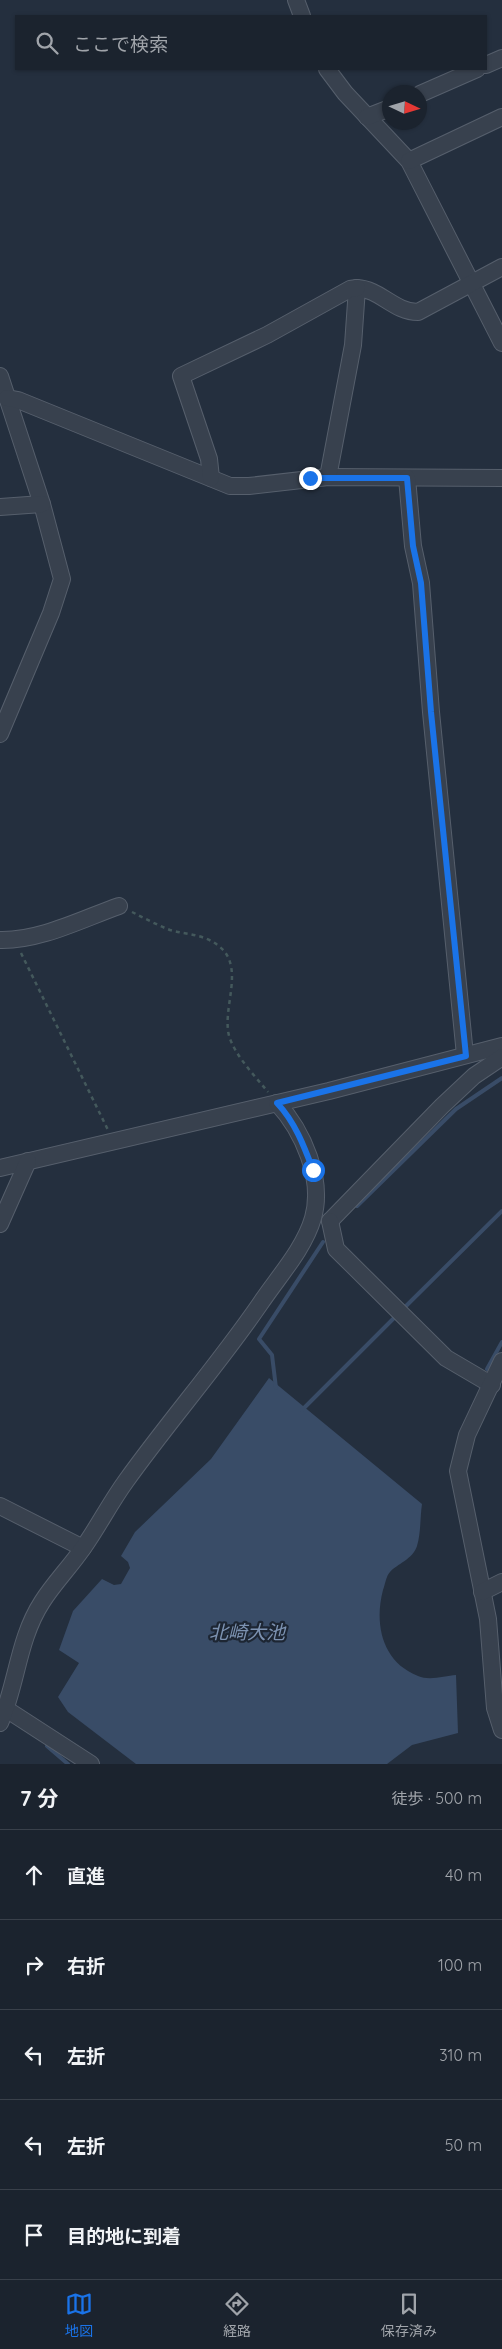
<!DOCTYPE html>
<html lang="ja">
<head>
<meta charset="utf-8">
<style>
	body { margin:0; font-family:Quicksand,"Noto Sans JP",sans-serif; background:#282f3a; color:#f1f3f6 }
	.compass { position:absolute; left:382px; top:85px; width:45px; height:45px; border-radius:50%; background:#1b232e; box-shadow:0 1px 4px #0004; rotate:94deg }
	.stop { position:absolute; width:15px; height:15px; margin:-11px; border:4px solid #1a73e8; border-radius:50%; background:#fff }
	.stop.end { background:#1a73e8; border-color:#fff; box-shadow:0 1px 5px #0008 }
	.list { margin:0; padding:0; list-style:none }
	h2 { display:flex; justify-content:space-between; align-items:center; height:65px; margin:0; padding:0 20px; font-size:21px }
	h2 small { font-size:16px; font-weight:400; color:#a0a4aa }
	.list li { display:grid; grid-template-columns:32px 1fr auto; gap:15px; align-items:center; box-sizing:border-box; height:90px; padding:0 20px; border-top:1px solid #39404a }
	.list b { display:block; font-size:19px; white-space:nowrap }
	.list em { font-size:16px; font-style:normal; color:#a0a4aa }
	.icon { flex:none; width:28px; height:28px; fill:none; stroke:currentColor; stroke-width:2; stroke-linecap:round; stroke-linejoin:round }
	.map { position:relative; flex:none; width:502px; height:1764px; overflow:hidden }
	.search { position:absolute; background:#1b232e; box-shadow:0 1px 4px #0004; left:15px; right:15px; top:15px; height:55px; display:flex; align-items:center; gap:12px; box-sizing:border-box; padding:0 18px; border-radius:0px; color:#a0a4aa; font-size:19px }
	.sheet { height:515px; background:#1b232e }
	nav { display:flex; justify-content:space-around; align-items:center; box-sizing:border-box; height:70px; border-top:1px solid #39404a; background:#1b232e; font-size:14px; color:#a0a4aa }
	nav a { display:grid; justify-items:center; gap:2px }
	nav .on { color:#1a73e8 }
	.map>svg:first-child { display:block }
</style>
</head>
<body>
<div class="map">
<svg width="502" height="1764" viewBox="0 0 502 1764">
	<rect width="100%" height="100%" fill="#242f3e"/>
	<path fill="#394c67" d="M269 1378 422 1504C420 1517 421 1533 417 1546 413 1559 397 1564 390 1572 386 1576 385 1585 383 1590 374 1624 382 1662 418 1676 429 1681 445 1676 456 1675L458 1733 412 1745 387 1764H136L68 1712 58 1697 79 1663 59 1650 73 1611 102 1579 114 1585 121 1584 130 1568 128 1562 121 1556 135 1532 211 1459Z"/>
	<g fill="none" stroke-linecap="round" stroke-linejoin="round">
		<g stroke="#394c67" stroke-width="4">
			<polyline points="357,1206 456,1109 502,1078"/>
			<polyline points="406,1306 502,1211"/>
			<polyline points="487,1369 502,1342"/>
			<polyline points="276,1388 272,1355 259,1339 323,1242"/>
			<polyline points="302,1410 394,1318"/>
			<polyline points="47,1746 68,1764"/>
		</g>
		<g stroke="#565f6c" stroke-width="18">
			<g id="minor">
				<polyline points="296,0 302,16"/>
				<polyline points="486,65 502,58"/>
				<polyline points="327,69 345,93 409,161 502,343"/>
				<polyline points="420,94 477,69"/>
				<polyline points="367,117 390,108"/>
				<polyline points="409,161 502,117"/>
				<polyline points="0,376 42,504 62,579 51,613 0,734"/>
				<polyline points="7,398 18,400 230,486 249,486 328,477 502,478"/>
				<path d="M328 477 353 345 357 288C380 289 394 312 418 312L502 267"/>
				<polyline points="211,478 209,459 181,376 267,335 350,289 357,288"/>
				<polyline points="407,478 413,546 421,583 431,712 465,1055"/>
				<polyline points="0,507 42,504"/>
				<path d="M0 940C40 941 82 919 119 906"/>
				<polyline points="0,1168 329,1091 502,1046"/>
				<polyline points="330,1221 442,1106 474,1076 502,1057"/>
				<polyline points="330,1221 336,1249 446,1358 492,1385"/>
				<polyline points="0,1224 28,1161"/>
				<polyline points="502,1361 467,1435 458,1471 488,1619 495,1708 502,1730"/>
				<polyline points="0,1506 83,1548"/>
				<polyline points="482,1592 502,1582"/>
				<polyline points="6,1709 91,1764"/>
				<path d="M0 1723C17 1684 18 1639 42 1602 54 1583 70 1567 83 1548 98 1527 110 1503 126 1481 169 1421 218 1365 260 1304 278 1277 304 1249 313 1218 324 1179 303 1131 277 1103"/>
			</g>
		</g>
		<g stroke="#44595c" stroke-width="2.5" stroke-dasharray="4 4" stroke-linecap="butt">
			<path d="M132 912C144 918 157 925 170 930 188 935 205 934 220 947 246 969 220 1011 230 1039 238 1059 255 1076 268 1092"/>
			<polyline points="21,953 108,1130"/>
		</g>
		<use href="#minor" stroke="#38414e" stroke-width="16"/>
	</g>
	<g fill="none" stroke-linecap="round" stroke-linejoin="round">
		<path stroke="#1a73e8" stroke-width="6" d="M310 478H407L413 546 421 583 431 712 466 1056 277 1103C295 1122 304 1146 313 1170"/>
	</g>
	<g text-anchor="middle" stroke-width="4.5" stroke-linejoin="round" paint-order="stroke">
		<g font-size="19" font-style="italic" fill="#7c92b1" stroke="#1d2633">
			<text x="247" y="1639">北崎大池</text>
		</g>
	</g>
</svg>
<svg class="compass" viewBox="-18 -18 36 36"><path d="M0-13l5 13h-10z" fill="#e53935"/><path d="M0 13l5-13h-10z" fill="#a0a4aa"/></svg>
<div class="stop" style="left:313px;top:1170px"></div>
<div class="stop end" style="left:310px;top:478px"></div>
<div class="search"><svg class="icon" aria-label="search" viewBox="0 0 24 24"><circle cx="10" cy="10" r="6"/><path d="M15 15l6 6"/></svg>ここで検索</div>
</div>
<section class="sheet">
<h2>7 分<small>徒歩 · 500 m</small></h2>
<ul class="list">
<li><svg class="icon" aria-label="ahead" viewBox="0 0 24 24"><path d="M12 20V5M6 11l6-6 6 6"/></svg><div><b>直進</b></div><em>40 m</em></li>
<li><svg class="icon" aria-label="right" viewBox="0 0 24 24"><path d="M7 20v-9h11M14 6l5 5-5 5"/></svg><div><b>右折</b></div><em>100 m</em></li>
<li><svg class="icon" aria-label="left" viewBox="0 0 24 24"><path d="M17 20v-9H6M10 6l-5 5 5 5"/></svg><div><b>左折</b></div><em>310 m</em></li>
<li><svg class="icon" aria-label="left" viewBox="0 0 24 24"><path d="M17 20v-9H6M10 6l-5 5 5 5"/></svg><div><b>左折</b></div><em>50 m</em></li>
<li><svg class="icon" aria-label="arrive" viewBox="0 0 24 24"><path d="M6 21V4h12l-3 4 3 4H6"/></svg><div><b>目的地に到着</b></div></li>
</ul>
</section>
<nav>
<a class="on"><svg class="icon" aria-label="map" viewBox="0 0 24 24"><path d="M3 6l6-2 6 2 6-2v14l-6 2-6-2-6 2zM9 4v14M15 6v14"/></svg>地図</a>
<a><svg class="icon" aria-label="directions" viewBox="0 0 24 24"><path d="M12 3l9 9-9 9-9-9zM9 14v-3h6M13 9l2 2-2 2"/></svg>経路</a>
<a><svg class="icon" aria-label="saved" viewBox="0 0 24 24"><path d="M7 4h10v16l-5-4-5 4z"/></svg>保存済み</a>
</nav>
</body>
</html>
